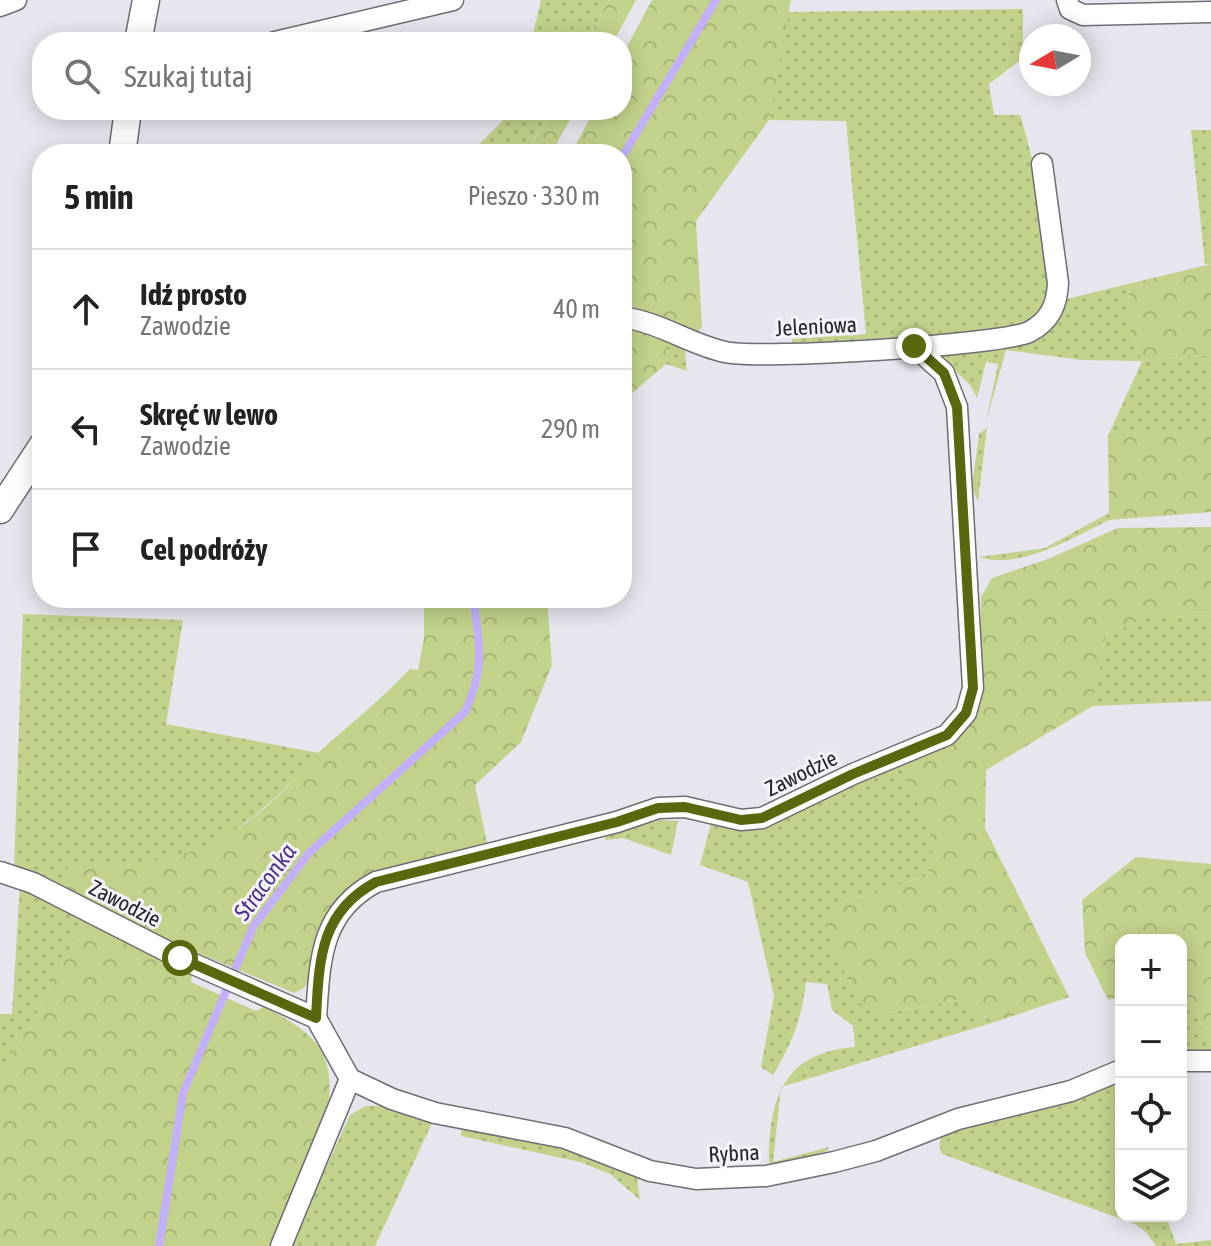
<!DOCTYPE html>
<html lang="pl">
<head>
<meta charset="utf-8">
<style>
	body { margin:0; font-family:"Asap Condensed",sans-serif; background:#f6f6f6; color:#222 }
	.controls { position:absolute; right:24px; bottom:24px; display:grid; overflow:hidden; border-radius:16px; box-shadow:0 4px 20px #0003 }
	.controls button { width:72px; height:72px; display:grid; place-items:center; padding:0; border:0; border-bottom:2px solid #e0e0e0; background:#fff; color:#222; font:40px sans-serif }
	.compass { position:absolute; left:1019px; top:24px; width:72px; height:72px; border-radius:50%; background:#fff; box-shadow:0 4px 20px #0003; rotate:260deg }
	.stop { position:absolute; width:24px; height:24px; margin:-18px; border:6px solid #59670e; border-radius:50%; background:#fff }
	.stop.end { background:#59670e; border-color:#fff; box-shadow:0 2px 8px #0008 }
	.list { margin:0; padding:0; list-style:none }
	h2 { display:flex; justify-content:space-between; align-items:center; height:104px; margin:0; padding:0 32px; font-size:34px }
	h2 small { font-size:26px; font-weight:400; color:#767676 }
	.list li { display:grid; grid-template-columns:52px 1fr auto; gap:24px; align-items:center; box-sizing:border-box; height:120px; padding:0 32px; border-top:2px solid #e0e0e0 }
	.list b { display:block; font-size:30px; white-space:nowrap }
	.list p { margin:0; font-size:26px; white-space:nowrap; color:#767676 }
	.list em { font-size:26px; font-style:normal; color:#767676 }
	.icon { flex:none; width:44px; height:44px; fill:none; stroke:currentColor; stroke-width:2; stroke-linecap:round; stroke-linejoin:round }
	.map { position:relative; flex:none; width:1211px; height:1246px; overflow:hidden }
	.search { position:absolute; background:#fff; box-shadow:0 4px 20px #0003; left:32px; top:32px; width:600px; height:88px; display:flex; align-items:center; gap:20px; box-sizing:border-box; padding:0 28px; border-radius:32px; color:#767676; font-size:30px }
	.panel { position:absolute; background:#fff; box-shadow:0 4px 20px #0003; left:32px; top:144px; width:600px; height:464px; border-radius:32px }
	.map>svg:first-child { display:block }
</style>
</head>
<body>
<div class="map">
<svg width="1211" height="1246" viewBox="0 0 1211 1246">
	<defs>
		<pattern id="grass-dots" width="8" height="8" patternUnits="userSpaceOnUse" patternTransform="scale(2)"><rect width="8" height="8" fill="#c2d28a"/><path d="M2 2h.1M6 6h.1" fill="none" stroke="#a7b477" stroke-width="1.8" stroke-linecap="round"/></pattern>
		<pattern id="forest-crowns" width="20" height="18" patternUnits="userSpaceOnUse" patternTransform="scale(2)"><rect width="20" height="18" fill="#c2d28a"/><path d="M2 6a3 3 0 1 1 6 0M12 15a3 3 0 1 1 6 0" fill="none" stroke="#a7b477"/></pattern>
	</defs>
	<rect width="100%" height="100%" fill="#e7e6ee"/>
	<g fill="url(#grass-dots)">
		<polygon points="541,0 609,0 587,42 531,42"/>
		<path d="M1023 9V58L989 84 994 115H1020C1031 147 1060 272 1048 301 1043 315 1027 322 1015 330L792 344V339L866 334 846 121 769 120 787 12Z"/>
		<polygon points="513,110 552,110 529,147 533,154 470,154"/>
		<polygon points="1191,130 1211,130 1211,264 1205,264"/>
		<polygon points="1128,284 1130,330 1143,361 1211,355 1211,434 1108,436 1142,361 1081,360 1006,350 986,422 998,364 986,362 977,398 970,385 941,357 940,351 1054,322 1067,299"/>
		<polygon points="666,334 684,343 687,371 666,364"/>
		<polygon points="987,428 978,502 972,487 979,434"/>
		<path d="M1109 513V520C1074 537 1018 571 979 557L1045 548Z"/>
		<path d="M23 614 183 620 166 724 319 753C234 845 195 867 69 867L58 887 14 868Z"/>
		<polygon points="1211,615 1211,701 1093,706 1106,634 1148,618"/>
		<path d="M899 761 935 842 927 876 836 904 882 1014 958 1000 995 1022 781 1087 773 1162 829 1147 827 1151 773 1166 769 1162C769 1098 784 1052 855 1047L853 1026 832 1010 827 984 806 982C802 1019 792 1043 773 1075L761 1067 774 996 748 882 700 865 711 824 727 826Z"/>
		<polygon points="661,820 678,821 671,855 623,838 605,840 606,833"/>
		<polygon points="20,884 87,918 31,1024 0,1072 0,1014 12,1014"/>
		<polygon points="1181,979 1211,1045 1211,1053 1181,1052"/>
		<path d="M1121 1079V1216H1166L1176 1244 1211 1240V1246H1156L1146 1232 1135 1224 942 1154C937 1141 941 1136 951 1129Z"/>
		<polygon points="366,1106 382,1106 432,1123 375,1246 290,1246 350,1115"/>
		<polygon points="462,1127 564,1148 637,1177 640,1200 610,1174 580,1162 461,1136"/>
	</g>
	<g fill="url(#forest-crowns)">
		<polygon points="609,0 636,0 613,42 587,42"/>
		<polygon points="652,0 791,0 769,120 696,221 702,327 697,333 622,310 622,154 571,154 594,110 622,110 622,56"/>
		<polygon points="552,110 575,110 551,154 533,154 529,148"/>
		<polygon points="1211,264 1211,355 1143,361 1130,330 1128,284"/>
		<polygon points="622,323 666,334 666,364 622,402"/>
		<polygon points="1205,432 1211,434 1211,512 1109,520 1108,436"/>
		<polygon points="1211,527 1211,615 1148,618 1106,634 1093,706 986,770 985,828 1069,997 995,1022 958,1000 882,1014 857,1002 823,921 836,904 927,876 934,842 899,761 972,720 980,702 981,597 992,578 1048,559 1118,528"/>
		<path d="M424 598H547L552 665 521 742 475 785 488 848 359 885 312 975 304 988 294 993 174 943 58 887 68 867C155 867 217 857 281 793 295 780 306 765 319 752 351 723 379 702 410 669L418 670 424 638Z"/>
		<polygon points="1136,857 1211,864 1211,1045 1181,979 1181,940 1121,940 1121,996 1108,1000 1085,953 1082,900"/>
		<path d="M87 918 192 974 191 982 256 1011 263 1007C281 1016 300 1025 314 1041 359 1092 295 1195 271 1246H0V1072L31 1024Z"/>
	</g>
	<g fill="none" stroke-linecap="round" stroke-linejoin="round">
		<g stroke="#c2b0fb" stroke-width="8">
			<polyline points="622,157 716,0"/>
			<path d="M159 1246 183 1093 253 927 309 853 465 712C485 669 480 644 473 598"/>
		</g>
		<g stroke="#6f6d75" stroke-width="23">
			<g id="minor">
				<polyline points="1067,0 1070,9 1083,15 1211,12"/>
				<polyline points="0,6 16,0"/>
				<polyline points="275,42 453,0"/>
				<path d="M622 317C662 323 689 344 725 352 759 360 1001 345 1029 332 1050 321 1057 305 1058 283L1042 164"/>
				<polyline points="0,872 33,883 180,958 316,1018 350,1079 281,1246"/>
				<path d="M316 1018C320 960 320 912 376 882L617 822 658 808 685 807 741 820 762 818 853 774 947 735 966 713 973 688 957 407 944 373 914 346"/>
				<polyline points="1181,1061 1211,1061"/>
				<polyline points="350,1079 392,1099 435,1113 565,1138 650,1171 696,1179 766,1176 834,1162 876,1151 958,1119 1071,1091 1121,1070"/>
			</g>
		</g>
		<g stroke="#6f6d75" stroke-width="29">
			<g id="tertiary">
				<polyline points="138,42 146,0"/>
				<polyline points="122,154 128,110"/>
				<polyline points="0,510 42,446"/>
			</g>
		</g>
		<use href="#minor" stroke="#fff" stroke-width="20"/>
		<use href="#tertiary" stroke="#fff" stroke-width="26"/>
	</g>
	<g fill="none" stroke-linecap="round" stroke-linejoin="round">
		<path stroke="#59670e" stroke-width="10" d="M180 958 316 1018C319 960 320 912 376 882L617 822 658 808 685 807 741 820 762 818 853 774 947 735 966 713 973 688 957 407 944 373 914 346"/>
	</g>
	<g text-anchor="middle" stroke-width="6" stroke-linejoin="round" paint-order="stroke">
		<g font-size="22" fill="#27272a" stroke="#f5f3fb">
			<text transform="translate(816 326) rotate(-3)" y="8">Jeleniowa</text>
			<text transform="translate(801 773) rotate(-26)" y="8">Zawodzie</text>
			<text transform="translate(125 903) rotate(27)" y="8">Zawodzie</text>
			<text transform="translate(734 1153) rotate(-3)" y="8">Rybna</text>
		</g>
		<g font-size="24" font-style="italic" fill="#4e3388" stroke="#f5f3fb">
			<text transform="translate(265 882) rotate(-54)" y="8">Straconka</text>
		</g>
	</g>
</svg>
<div class="controls">
<button>+</button>
<button>−</button>
<button><svg class="icon" aria-label="locate" viewBox="0 0 24 24"><circle cx="12" cy="12" r="6"/><path d="M12 2v4M12 18v4M2 12h4M18 12h4"/></svg></button>
<button><svg class="icon" aria-label="layers" viewBox="0 0 24 24"><path d="M12 4l9 5-9 5-9-5zM3 14l9 5 9-5"/></svg></button>
</div>
<svg class="compass" viewBox="-18 -18 36 36"><path d="M0-13l5 13h-10z" fill="#e53935"/><path d="M0 13l5-13h-10z" fill="#767676"/></svg>
<div class="stop" style="left:180px;top:958px"></div>
<div class="stop end" style="left:914px;top:346px"></div>
<div class="search"><svg class="icon" aria-label="search" viewBox="0 0 24 24"><circle cx="10" cy="10" r="6"/><path d="M15 15l6 6"/></svg>Szukaj tutaj</div>
<section class="panel">
<h2>5 min<small>Pieszo · 330 m</small></h2>
<ul class="list">
<li><svg class="icon" aria-label="ahead" viewBox="0 0 24 24"><path d="M12 20V5M6 11l6-6 6 6"/></svg><div><b>Idź prosto</b><p>Zawodzie</p></div><em>40 m</em></li>
<li><svg class="icon" aria-label="left" viewBox="0 0 24 24"><path d="M17 20v-9H6M10 6l-5 5 5 5"/></svg><div><b>Skręć w lewo</b><p>Zawodzie</p></div><em>290 m</em></li>
<li><svg class="icon" aria-label="arrive" viewBox="0 0 24 24"><path d="M6 21V4h12l-3 4 3 4H6"/></svg><div><b>Cel podróży</b></div></li>
</ul>
</section>
</div>
</body>
</html>
